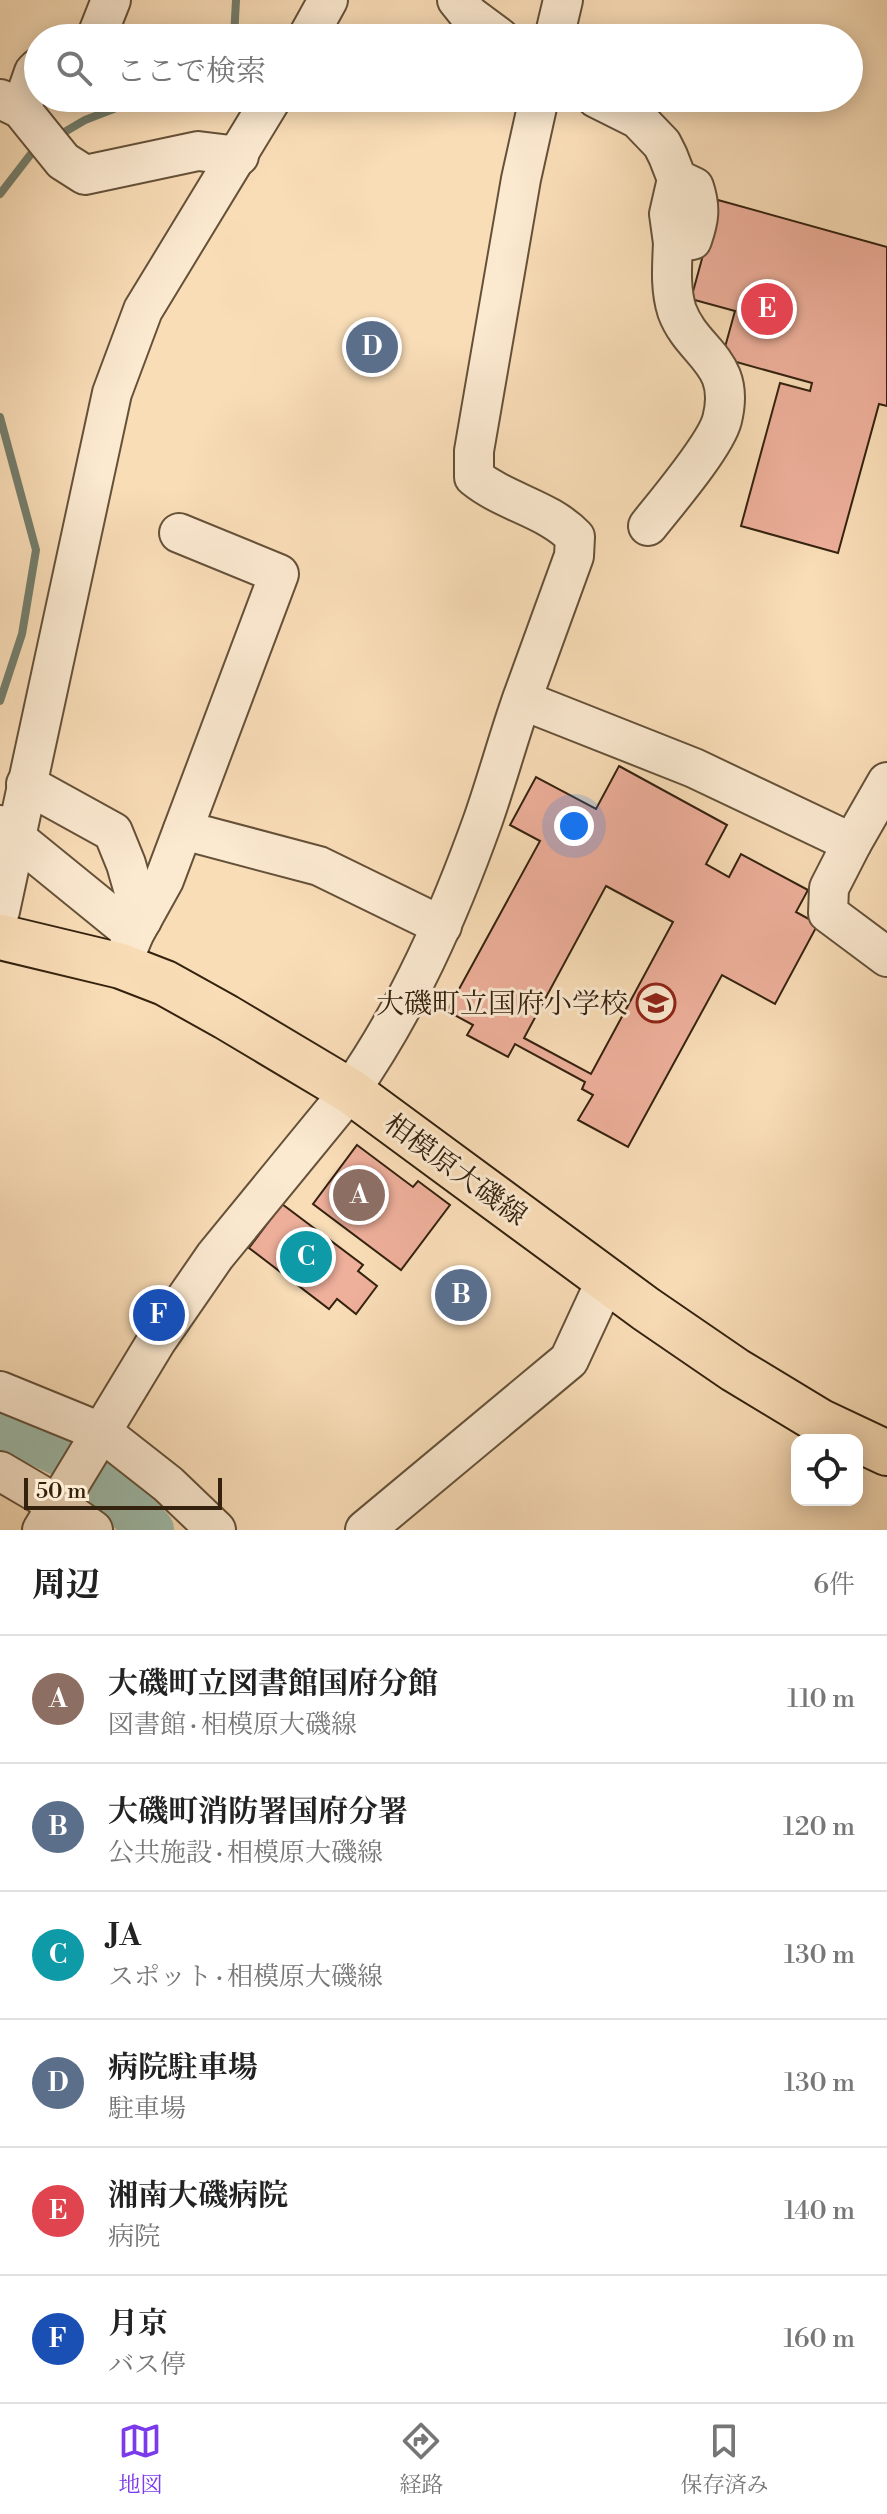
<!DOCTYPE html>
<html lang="ja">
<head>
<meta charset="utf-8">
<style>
	body { margin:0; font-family:"Libre Bodoni","Noto Serif JP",serif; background:#f2f2f2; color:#222 }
	.controls { position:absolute; right:24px; bottom:24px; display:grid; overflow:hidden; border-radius:16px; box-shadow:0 4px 20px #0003 }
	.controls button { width:72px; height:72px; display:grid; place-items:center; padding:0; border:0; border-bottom:2px solid #e0e0e0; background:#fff; color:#222; font:40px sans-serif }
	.scale { position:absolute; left:24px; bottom:20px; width:198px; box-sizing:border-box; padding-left:8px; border:4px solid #34220f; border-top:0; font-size:22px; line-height:28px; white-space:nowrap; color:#34220f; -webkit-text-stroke:6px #fbe9d0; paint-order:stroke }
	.you { position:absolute; left:574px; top:826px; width:28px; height:28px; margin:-20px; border:6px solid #fff; border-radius:50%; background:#1a73e8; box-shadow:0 0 0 12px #1a73e833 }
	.badge { display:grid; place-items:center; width:52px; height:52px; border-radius:50%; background:#7c3aed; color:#fff; font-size:26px; font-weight:700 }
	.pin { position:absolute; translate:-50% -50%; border:4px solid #fff; box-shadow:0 2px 8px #0006 }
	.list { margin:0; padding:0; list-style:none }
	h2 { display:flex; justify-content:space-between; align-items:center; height:104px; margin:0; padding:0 32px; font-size:34px }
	h2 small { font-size:26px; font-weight:400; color:#767676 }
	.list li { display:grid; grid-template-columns:52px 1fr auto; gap:24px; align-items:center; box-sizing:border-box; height:128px; padding:0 32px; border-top:2px solid #e0e0e0 }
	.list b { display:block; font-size:30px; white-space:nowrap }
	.list p { margin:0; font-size:26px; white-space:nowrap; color:#767676 }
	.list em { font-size:26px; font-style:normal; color:#767676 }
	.icon { flex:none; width:44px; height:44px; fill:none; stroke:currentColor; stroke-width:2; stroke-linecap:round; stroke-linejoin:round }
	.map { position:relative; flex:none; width:887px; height:1530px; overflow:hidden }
	.search { position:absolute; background:#fff; box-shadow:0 4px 20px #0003; left:24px; right:24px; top:24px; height:88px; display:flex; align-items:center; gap:20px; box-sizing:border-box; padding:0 28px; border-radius:44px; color:#767676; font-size:30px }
	.sheet { height:872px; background:#fff }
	nav { display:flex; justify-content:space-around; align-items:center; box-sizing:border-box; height:112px; border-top:2px solid #e0e0e0; background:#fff; font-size:22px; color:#767676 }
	nav a { display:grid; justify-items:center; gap:4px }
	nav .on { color:#7c3aed }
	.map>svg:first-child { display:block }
</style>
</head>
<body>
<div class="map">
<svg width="887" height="1530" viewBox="0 0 887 1530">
	<rect width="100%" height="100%" fill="#f9ddb7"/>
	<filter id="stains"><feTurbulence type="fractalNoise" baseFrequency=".0025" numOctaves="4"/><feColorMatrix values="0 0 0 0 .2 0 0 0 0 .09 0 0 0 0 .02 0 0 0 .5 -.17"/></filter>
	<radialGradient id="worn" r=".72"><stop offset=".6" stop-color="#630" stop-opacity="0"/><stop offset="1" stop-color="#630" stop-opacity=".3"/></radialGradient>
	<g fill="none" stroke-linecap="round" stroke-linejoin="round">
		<g stroke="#747e6d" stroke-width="8">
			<polyline points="234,38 236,0"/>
			<polyline points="56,137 85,120 142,98"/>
			<polyline points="0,194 34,150 41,146"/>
			<polyline points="0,417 36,550 22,634 0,701"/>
		</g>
		<polyline stroke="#9ebcab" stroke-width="48" points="0,1424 62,1453 106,1484 150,1530"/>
	</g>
	<g fill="#eeaf9b" stroke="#34220f" stroke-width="2" fill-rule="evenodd">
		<polygon points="718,200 887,247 887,406 879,404 838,553 741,526 780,383 810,391 812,383 722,358 735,311 691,299"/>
		<path d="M619 766 727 825 706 864 729 877 741 854 808 890 796 912 818 924 775 1004 722 975 628 1147 578 1120 593 1095 582 1089 585 1082 515 1044 508 1057 467 1035 473 1025 447 1011 540 841 510 825 536 777 596 809ZM606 886 673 922 591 1074 524 1038Z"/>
		<polygon points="357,1145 413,1187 418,1181 450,1205 401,1270 313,1204"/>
		<polygon points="282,1204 363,1265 358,1271 377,1286 356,1314 337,1299 329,1309 249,1248"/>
	</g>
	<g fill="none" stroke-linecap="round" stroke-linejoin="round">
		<g stroke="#655139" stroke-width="42">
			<g id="minor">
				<polyline points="457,0 469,15 500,38"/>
				<polyline points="96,38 111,0"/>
				<polyline points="307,38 328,0"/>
				<polyline points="554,38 563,0"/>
				<path d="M596 98 638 119 662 144 668 156 677 179 669 214 673 243 692 240C699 220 701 208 694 187L677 179"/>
				<polyline points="0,99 21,109 63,161 85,175 198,151 239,156"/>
				<polyline points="21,109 34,72 38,68"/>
				<path d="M648 526C667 502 715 446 722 420 737 361 693 354 677 311 670 289 672 266 673 243"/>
				<polyline points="522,700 694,768 852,843 887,782"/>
				<polyline points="26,784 113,832 126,864 142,920"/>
				<polyline points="0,825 134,934"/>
				<polyline points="183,830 319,866 442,926"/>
				<polyline points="852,843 829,888 828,913 887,957"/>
				<polyline points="0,911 112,393 143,310 272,98"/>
				<polyline points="121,966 134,934 164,880 279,574 179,533"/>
				<polyline points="0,1391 103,1433 168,1484 216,1530"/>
				<polyline points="0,1471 58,1505 93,1530"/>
				<path d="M42 1530 157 1340 215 1256 350 1091C408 1008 449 915 483 820 497 780 508 739 522 699 539 651 557 604 574 556L575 537C547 508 506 503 474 477V451L521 179 539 98"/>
				<polyline points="365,1530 569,1360 606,1280"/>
			</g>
		</g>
		<g stroke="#34220f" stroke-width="48">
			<polyline id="major" points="0,937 121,966 165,983 226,1017 350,1091 646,1309 735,1370 821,1422 887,1453"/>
		</g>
		<use href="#minor" stroke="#fbe9d0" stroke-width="38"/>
		<use href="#major" stroke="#f9ddb7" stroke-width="44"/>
	</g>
	<defs>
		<g id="school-ring" transform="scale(2)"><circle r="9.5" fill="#fbe9d0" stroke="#8f2418" stroke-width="1.5"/><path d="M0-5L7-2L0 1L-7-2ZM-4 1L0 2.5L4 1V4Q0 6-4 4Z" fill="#8f2418"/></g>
	</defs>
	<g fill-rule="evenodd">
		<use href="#school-ring" x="656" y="1003"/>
	</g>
	<g text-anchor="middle" stroke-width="6" stroke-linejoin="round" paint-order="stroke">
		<g font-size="28" fill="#34220f" stroke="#fbe9d0" text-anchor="end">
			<text x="628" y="1013">大磯町立国府小学校</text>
		</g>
		<g font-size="28" fill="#34220f" stroke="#fbe9d0">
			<text transform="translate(456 1169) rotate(36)" y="10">相模原大磯線</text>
		</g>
	</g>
	<rect width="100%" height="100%" filter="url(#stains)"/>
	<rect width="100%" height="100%" fill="url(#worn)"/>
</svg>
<div class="controls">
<button><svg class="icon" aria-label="locate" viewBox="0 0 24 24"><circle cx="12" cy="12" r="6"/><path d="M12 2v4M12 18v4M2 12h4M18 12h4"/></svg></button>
</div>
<div class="scale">50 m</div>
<div class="you"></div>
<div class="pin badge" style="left:359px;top:1195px;background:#8d6e63">A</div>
<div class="pin badge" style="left:461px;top:1295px;background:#5c6f8a">B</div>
<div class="pin badge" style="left:306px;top:1257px;background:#0f9aa8">C</div>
<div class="pin badge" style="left:372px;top:347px;background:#5c6f8a">D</div>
<div class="pin badge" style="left:767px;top:309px;background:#e0444e">E</div>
<div class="pin badge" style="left:159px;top:1315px;background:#1a4fb4">F</div>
<div class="search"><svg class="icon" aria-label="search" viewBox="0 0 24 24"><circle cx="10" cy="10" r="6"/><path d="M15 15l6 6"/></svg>ここで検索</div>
</div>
<section class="sheet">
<h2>周辺<small>6件</small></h2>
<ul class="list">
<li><span class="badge" style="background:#8d6e63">A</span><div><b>大磯町立図書館国府分館</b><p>図書館 · 相模原大磯線</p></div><em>110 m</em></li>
<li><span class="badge" style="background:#5c6f8a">B</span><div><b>大磯町消防署国府分署</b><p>公共施設 · 相模原大磯線</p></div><em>120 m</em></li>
<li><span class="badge" style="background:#0f9aa8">C</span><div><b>JA</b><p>スポット · 相模原大磯線</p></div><em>130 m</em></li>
<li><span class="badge" style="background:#5c6f8a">D</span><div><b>病院駐車場</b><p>駐車場</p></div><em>130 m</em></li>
<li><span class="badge" style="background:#e0444e">E</span><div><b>湘南大磯病院</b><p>病院</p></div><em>140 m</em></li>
<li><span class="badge" style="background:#1a4fb4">F</span><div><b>月京</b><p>バス停</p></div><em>160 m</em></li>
</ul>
</section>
<nav>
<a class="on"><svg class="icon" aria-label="map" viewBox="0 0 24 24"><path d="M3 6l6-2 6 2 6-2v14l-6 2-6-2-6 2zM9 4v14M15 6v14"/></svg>地図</a>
<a><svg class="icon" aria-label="directions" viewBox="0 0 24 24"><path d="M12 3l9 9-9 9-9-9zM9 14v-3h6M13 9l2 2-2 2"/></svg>経路</a>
<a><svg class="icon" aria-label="saved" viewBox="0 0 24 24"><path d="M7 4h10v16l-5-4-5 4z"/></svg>保存済み</a>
</nav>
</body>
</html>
